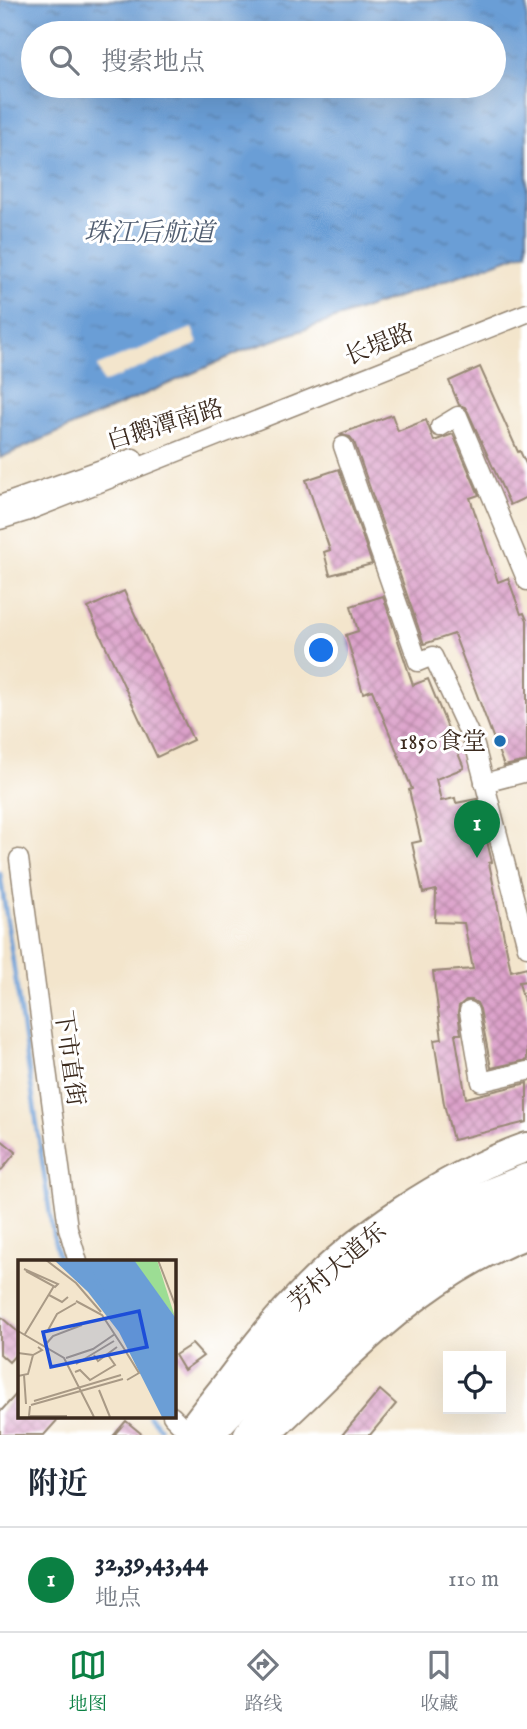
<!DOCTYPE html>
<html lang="zh">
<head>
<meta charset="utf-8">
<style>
	body { margin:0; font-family:"IM FELL English","Noto Serif SC",serif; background:#f6f6f7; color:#1f2937 }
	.controls { position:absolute; right:21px; bottom:21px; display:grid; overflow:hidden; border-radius:0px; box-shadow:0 7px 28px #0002 }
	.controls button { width:63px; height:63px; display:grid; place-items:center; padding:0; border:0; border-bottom:2px solid #e0e1e3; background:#fff; color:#1f2937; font:35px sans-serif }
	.you { position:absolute; left:322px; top:651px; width:24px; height:24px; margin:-18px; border:5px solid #fff; border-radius:50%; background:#1a73e8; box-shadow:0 0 0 10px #1a73e833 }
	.badge { display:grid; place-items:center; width:46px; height:46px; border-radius:50%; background:#0b8043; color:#fff; font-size:23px; font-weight:700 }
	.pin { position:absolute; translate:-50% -58px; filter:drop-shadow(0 2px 4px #0008) }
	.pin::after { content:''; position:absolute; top:37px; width:24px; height:21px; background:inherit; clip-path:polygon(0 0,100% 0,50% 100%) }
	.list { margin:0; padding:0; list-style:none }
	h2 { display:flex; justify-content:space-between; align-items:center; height:91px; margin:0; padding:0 28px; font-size:30px }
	h2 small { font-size:23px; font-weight:400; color:#747a83 }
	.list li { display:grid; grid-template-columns:46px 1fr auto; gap:21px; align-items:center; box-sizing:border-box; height:105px; padding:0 28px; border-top:2px solid #e0e1e3 }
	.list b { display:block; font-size:26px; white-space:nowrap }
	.list p { margin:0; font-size:23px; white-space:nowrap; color:#747a83 }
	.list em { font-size:23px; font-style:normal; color:#747a83 }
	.icon { flex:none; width:38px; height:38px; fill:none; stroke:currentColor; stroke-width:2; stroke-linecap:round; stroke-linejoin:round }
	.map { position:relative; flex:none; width:527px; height:1435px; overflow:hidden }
	.search { position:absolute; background:#fff; box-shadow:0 7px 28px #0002; left:21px; right:21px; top:21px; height:77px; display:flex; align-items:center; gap:18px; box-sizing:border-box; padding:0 24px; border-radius:38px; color:#747a83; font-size:26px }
	.sheet { height:196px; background:#fff }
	nav { display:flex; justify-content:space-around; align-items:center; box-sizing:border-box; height:98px; border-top:2px solid #e0e1e3; background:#fff; font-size:19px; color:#747a83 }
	nav a { display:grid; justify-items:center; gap:4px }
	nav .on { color:#0b8043 }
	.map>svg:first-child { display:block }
</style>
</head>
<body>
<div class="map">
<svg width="527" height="1435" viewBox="0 0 527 1435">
	<defs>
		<pattern id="water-ripples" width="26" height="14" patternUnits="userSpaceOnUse" patternTransform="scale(1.75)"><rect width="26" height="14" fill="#6b9ed6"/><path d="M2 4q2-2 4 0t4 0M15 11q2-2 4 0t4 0" fill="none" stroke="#5981ad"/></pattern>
		<pattern id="building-cross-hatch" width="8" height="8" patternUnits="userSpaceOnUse" patternTransform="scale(1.75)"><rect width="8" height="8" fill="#dca1ca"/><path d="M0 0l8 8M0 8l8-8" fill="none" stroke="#b483a3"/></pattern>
	</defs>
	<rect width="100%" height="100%" fill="#fff"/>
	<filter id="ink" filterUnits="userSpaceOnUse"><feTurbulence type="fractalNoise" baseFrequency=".0143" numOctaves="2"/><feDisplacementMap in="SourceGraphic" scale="14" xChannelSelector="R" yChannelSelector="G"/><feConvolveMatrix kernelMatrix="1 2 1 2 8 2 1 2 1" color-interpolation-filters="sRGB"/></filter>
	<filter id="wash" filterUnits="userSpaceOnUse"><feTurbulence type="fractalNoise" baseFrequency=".00686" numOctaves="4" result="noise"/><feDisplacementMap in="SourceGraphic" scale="28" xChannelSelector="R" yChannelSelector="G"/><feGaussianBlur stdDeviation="1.57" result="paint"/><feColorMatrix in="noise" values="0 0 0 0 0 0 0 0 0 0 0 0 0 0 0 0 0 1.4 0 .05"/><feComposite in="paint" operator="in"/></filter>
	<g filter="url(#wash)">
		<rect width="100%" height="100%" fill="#f3e5cc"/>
		<path fill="url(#water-ripples)" stroke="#53647a" stroke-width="2" fill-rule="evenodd" d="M0 0H527V252L243 351 0 458ZM33 33H494V86H33Z"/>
		<polygon fill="#f3e5cc" points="192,328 198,344 103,383 97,366"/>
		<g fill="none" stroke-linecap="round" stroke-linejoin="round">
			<g stroke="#6b9ed6" stroke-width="4.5">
				<polyline points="0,873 53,1235 60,1262"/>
				<polyline points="149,1416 160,1428"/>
			</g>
		</g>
		<g id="blocks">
			<g fill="url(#building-cross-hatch)">
				<polygon points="480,367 518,452 520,451 527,466 527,497 510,505 468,412 465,407 459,405 449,381"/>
				<polygon points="392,415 398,431 426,420 434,441 453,434 479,495 470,498 498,582 508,578 521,614 524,613 527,620 527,761 504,766 454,634 424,644 354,442 350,437 341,435 340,434"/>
				<polygon points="339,469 372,564 330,575 324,552 330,550 306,480"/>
				<polygon points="124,591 193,740 157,757 88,608"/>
				<polygon points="383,596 413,685 428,679 464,768 436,779 441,801 455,798 456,803 477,799 492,862 489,863 511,971 527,967 527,981 519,982 527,1015 527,1060 491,1068 480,1009 477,1003 472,1000 466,1000 459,1006 458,1013 461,1034 455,1034 466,1098 527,1083 527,1122 453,1140 444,1104 434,1040 442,1039 433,972 473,969 464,923 435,922 436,890 423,893 412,843 421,841 409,790 412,789 372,690 363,693 346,635 358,631 351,606"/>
				<polygon points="0,1139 16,1152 0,1172"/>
				<polygon points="0,1316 19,1333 19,1351 9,1362 0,1354"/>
				<polygon points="192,1344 203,1356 184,1370 175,1355"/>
				<polygon points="380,1390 396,1404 370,1435 342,1435"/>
				<polygon points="19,1391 19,1416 61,1416 44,1435 0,1435 0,1412"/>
				<polygon points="126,1421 143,1435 114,1435"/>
			</g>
		</g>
	</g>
	<g filter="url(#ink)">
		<use href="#blocks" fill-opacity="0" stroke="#978875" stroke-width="2"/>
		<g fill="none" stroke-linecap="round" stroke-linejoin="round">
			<g stroke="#978875" stroke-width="21">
				<g id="street">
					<polyline points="440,427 458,416 527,581"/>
					<polyline points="343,446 418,662 433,656 475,746 527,947"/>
					<polyline points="0,505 133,458"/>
					<polyline points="0,520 26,512 527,313"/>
					<polyline points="484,783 527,772"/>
					<polyline points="19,859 68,1228 78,1262"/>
					<polyline points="469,1011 481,1082 527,1071"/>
					<polyline points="172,1416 189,1433"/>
				</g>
			</g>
			<g stroke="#978875" stroke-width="32">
				<g id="primary">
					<path d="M188 1435C200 1417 214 1401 227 1384 248 1356 269 1328 294 1302 354 1237 443 1177 527 1147"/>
					<path d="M265 1435C284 1416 304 1398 323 1379 383 1319 447 1265 527 1234"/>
				</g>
			</g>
			<g stroke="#978875" stroke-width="35">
				<g id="highway">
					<path d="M206 1435C278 1359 340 1271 434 1220 464 1204 496 1193 527 1180"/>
					<polyline points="250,1435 302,1367 328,1337 360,1305 391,1279 448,1244 527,1208"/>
				</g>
			</g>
			<use href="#street" stroke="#fff" stroke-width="18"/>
			<use href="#primary" stroke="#fff" stroke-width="28"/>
			<use href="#highway" stroke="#fff" stroke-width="32"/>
		</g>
	</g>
	<circle fill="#1f6fb2" stroke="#fff" stroke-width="2.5" cx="500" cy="741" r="7"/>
	<g text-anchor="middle" stroke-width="6" stroke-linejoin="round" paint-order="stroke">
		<g font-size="24" fill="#3b2a1e" stroke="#fff">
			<text transform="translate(379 344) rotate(-22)" y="8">长堤路</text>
			<text transform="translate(165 424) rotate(-17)" y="8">白鹅潭南路</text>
			<text transform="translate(70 1058) rotate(82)" y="8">下市直街</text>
			<text transform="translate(337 1266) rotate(-41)" y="8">芳村大道东</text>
		</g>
		<g font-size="24" fill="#3b2a1e" stroke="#fff" text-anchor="end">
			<text x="486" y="749">1850食堂</text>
		</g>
		<g font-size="26" font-style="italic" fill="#515e71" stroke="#fff">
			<text x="149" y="241">珠江后航道</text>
		</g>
	</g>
	<g transform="translate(18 1260)">
		<rect width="158" height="158" fill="#f3e5cc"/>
		<path d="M116 0H139L157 57 118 5Z" fill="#9cdd94"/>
		<path d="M36 0H116L157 57V157H144L101 72 70 32Z" fill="#6b9ed6"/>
		<path fill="none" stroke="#6b9ed6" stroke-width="3.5" d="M66 0 89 39 88 47"/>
		<path fill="none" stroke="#a99a86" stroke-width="2" d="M28 0 58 23 83 52M140 0 158 47M6 9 40 24 37 27 8 11M31 35 44 42 50 37M58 41 84 55 105 87 121 113 109 120M0 71 46 98 76 157M29 72 39 54 58 43M7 74 36 26M28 84 35 76 64 65M0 93 15 95 24 90 20 87M76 95 80 101 99 87M48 98 75 89 97 74M58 104 96 81M57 112 62 110 72 120 97 105 90 95M6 115 8 144M0 116 10 114 15 95M81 130 92 157M16 141 103 115M13 145 105 119M12 146 11 156H49"/>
		<path fill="#1d4ed8" fill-opacity="0.15" stroke="#1d4ed8" stroke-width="3.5" d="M121 51 129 87 33 107 25 72Z"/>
		<rect width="158" height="158" fill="none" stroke="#3b2a1e" stroke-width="3.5"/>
	</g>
</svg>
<div class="controls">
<button><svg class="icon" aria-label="locate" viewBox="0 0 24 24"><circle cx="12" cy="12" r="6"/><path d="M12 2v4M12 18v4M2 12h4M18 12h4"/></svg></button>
</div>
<div class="you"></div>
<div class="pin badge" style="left:477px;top:858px">1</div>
<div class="search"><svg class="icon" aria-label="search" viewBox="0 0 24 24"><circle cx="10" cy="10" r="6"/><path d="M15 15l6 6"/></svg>搜索地点</div>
</div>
<section class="sheet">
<h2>附近<small></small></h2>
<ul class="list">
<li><span class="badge">1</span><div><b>32,39,43,44</b><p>地点</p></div><em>110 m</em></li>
</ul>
</section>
<nav>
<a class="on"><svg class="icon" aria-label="map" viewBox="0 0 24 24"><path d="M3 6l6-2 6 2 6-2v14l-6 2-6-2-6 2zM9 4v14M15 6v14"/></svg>地图</a>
<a><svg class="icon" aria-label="directions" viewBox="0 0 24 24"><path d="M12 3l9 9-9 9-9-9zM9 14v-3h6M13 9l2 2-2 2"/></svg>路线</a>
<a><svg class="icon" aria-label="saved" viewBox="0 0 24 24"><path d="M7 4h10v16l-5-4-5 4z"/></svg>收藏</a>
</nav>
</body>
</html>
